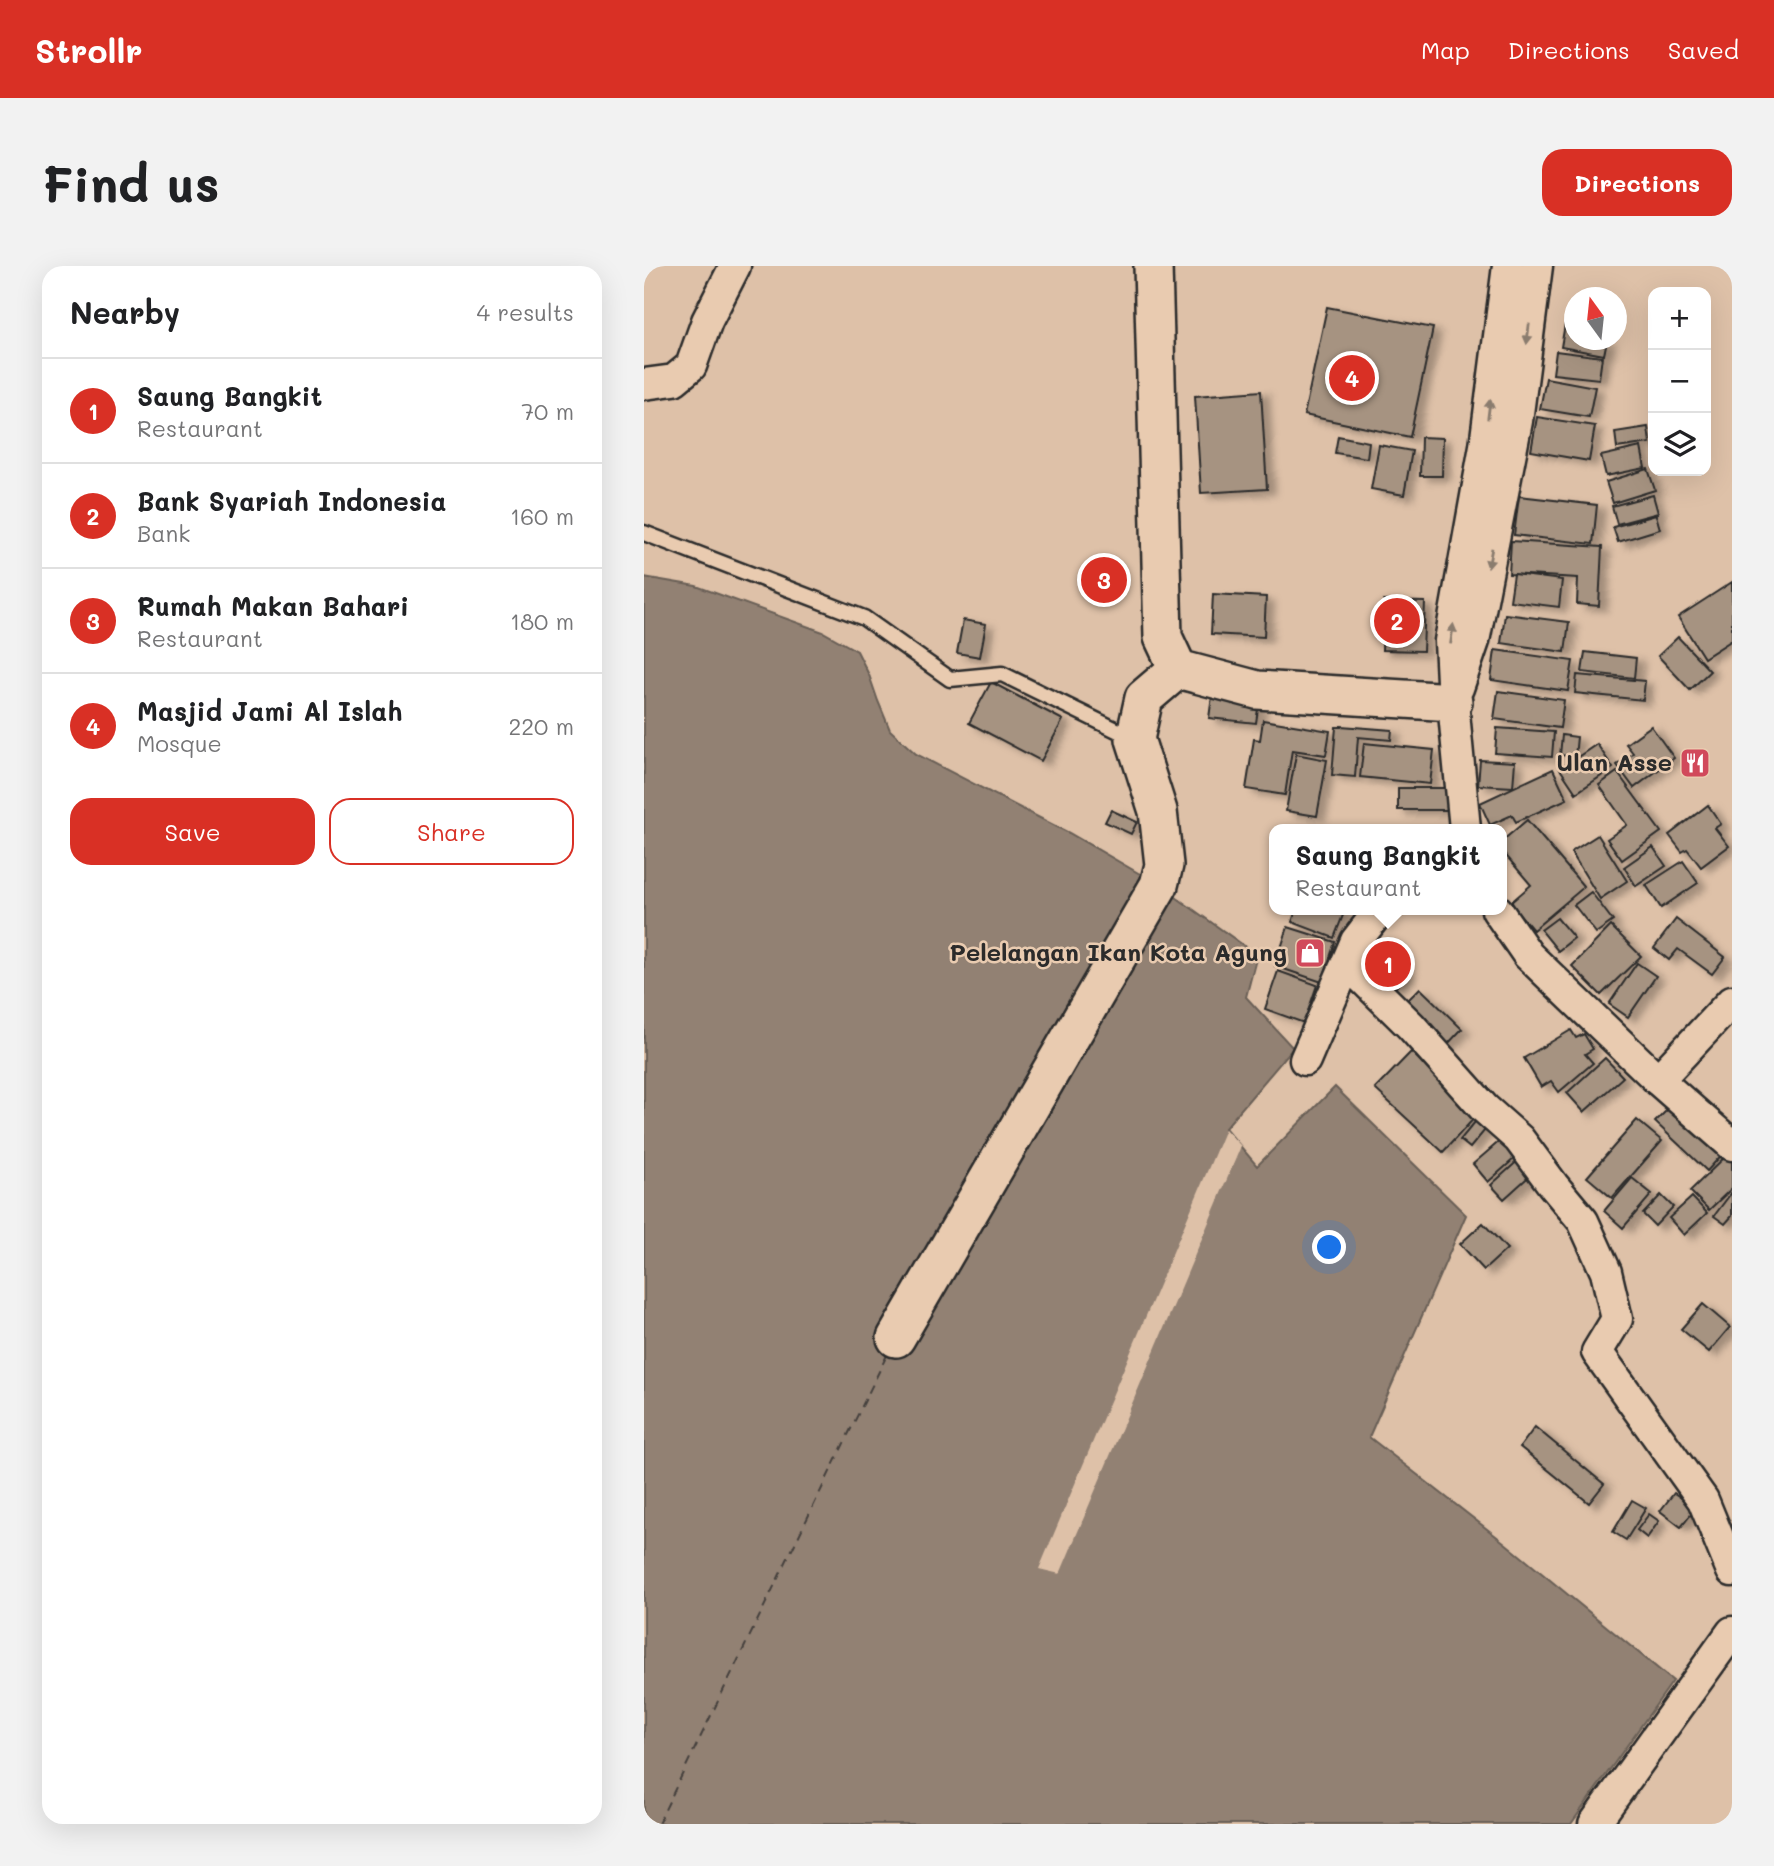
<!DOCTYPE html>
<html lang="en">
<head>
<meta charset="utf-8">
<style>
	body { margin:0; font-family:Mali,sans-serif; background:#f2f2f2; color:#202124 }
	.controls { position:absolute; right:21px; top:21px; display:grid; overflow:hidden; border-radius:14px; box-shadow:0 7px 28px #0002 }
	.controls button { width:63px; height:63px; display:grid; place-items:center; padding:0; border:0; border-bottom:2px solid #e0e0e0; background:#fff; color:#202124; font:35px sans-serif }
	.compass { position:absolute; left:920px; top:21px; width:63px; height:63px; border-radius:50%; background:#fff; box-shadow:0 7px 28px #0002; rotate:345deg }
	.you { position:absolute; left:686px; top:982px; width:24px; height:24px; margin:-18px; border:5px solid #fff; border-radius:50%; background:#1a73e8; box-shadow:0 0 0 10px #1a73e833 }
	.badge { display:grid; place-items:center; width:46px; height:46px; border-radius:50%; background:#d93025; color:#fff; font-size:23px; font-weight:700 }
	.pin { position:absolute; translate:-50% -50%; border:4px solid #fff; box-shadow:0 2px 7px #0006 }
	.popup { position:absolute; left:625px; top:558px; width:238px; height:91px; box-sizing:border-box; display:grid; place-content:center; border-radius:14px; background:#fff; filter:drop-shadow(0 2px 5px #0005); font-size:23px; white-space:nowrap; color:#757577 }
	.popup b { font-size:26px; color:#202124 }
	.popup::after { content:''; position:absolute; left:50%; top:100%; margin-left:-14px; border:14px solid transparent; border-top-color:#fff }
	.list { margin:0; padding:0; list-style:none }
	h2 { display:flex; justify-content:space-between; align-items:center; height:91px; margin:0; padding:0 28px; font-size:30px }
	h2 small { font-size:23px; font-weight:400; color:#757577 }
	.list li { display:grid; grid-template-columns:46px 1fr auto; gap:21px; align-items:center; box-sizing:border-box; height:105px; padding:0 28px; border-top:2px solid #e0e0e0 }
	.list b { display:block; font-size:26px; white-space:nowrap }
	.list p { margin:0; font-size:23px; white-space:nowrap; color:#757577 }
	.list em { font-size:23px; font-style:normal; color:#757577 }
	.actions { display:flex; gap:14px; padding:21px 28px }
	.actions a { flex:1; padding:16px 0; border:2px solid #d93025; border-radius:21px; text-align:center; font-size:24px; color:#d93025 }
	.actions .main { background:#d93025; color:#fff }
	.icon { flex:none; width:38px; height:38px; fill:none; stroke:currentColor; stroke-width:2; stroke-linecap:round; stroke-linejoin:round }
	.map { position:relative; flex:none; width:1088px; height:1558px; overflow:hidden; border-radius:21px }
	header { display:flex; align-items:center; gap:42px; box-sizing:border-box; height:98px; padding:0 35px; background:#d93025; color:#fff }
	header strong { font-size:33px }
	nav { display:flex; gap:38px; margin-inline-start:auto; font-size:24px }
	.intro { display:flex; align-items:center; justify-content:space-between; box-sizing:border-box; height:168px; padding:0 42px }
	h1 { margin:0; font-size:49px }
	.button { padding:18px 32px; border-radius:21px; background:#d93025; color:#fff; font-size:24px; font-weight:700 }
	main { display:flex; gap:42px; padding:0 42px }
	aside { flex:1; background:#fff; border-radius:21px; box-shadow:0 7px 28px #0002 }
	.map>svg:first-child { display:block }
</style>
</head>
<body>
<header>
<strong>Strollr</strong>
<nav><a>Map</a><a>Directions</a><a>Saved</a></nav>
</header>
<div class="intro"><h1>Find us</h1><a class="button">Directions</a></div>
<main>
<aside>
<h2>Nearby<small>4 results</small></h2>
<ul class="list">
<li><span class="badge">1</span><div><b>Saung Bangkit</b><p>Restaurant</p></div><em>70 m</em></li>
<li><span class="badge">2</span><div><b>Bank Syariah Indonesia</b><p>Bank</p></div><em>160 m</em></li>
<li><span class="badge">3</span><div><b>Rumah Makan Bahari</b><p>Restaurant</p></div><em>180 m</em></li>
<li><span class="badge">4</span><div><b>Masjid Jami Al Islah</b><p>Mosque</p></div><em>220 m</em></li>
</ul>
<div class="actions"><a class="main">Save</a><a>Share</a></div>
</aside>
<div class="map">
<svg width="1088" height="1558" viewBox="0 0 1088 1558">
	<defs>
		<filter id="shadow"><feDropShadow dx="8" dy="4.5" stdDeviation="3.5" flood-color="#0004"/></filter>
	</defs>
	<rect width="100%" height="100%" fill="#dec1a8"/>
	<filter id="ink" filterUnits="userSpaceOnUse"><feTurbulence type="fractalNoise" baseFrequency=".0143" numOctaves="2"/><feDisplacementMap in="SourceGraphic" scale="14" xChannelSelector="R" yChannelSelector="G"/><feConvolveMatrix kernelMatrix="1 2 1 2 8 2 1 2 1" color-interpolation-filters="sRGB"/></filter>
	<g filter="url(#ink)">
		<polygon fill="#928173" stroke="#695f56" stroke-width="2" points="0,311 52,320 179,366 213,385 225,409 234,435 246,464 272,488 425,567 515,619 613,689 602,731 649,782 581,862 613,900 691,821 822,949 725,1171 861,1277 1029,1415 927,1558 0,1558"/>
		<polygon fill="#dec1a8" points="581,863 597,880 416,1308 395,1303"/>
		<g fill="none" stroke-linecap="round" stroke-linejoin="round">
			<polyline stroke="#45403d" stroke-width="2" stroke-dasharray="9 7" stroke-linecap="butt" points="14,1558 244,1087"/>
		</g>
		<g fill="#a69381" stroke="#2b2b2b" stroke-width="2" filter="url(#shadow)">
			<polygon points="683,41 789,62 766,171 660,149"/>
			<polygon points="921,58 930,59 930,74 963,74 960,89 917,81"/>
			<polygon points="912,85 958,91 955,113 909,108"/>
			<polygon points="902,112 951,121 945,151 896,143"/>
			<polygon points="617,125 623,223 557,227 551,130"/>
			<polygon points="893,151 951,160 945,195 887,185"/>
			<polygon points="1004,161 1006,177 973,182 971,166"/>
			<polygon points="694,170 725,176 723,192 691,187"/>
			<polygon points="777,171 799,172 798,210 776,210"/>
			<polygon points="735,179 768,185 760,229 727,223"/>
			<polygon points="997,181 1001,202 962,210 957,190"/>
			<polygon points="1004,203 1011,224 969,237 962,216"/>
			<polygon points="1009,229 1014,247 973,258 968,240"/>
			<polygon points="875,230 953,239 949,278 870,269"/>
			<polygon points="1012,249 1016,263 974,276 969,261"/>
			<polygon points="867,275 958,281 955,340 933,338 934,312 865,308"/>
			<polygon points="870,308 918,314 915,341 866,335"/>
			<polygon points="1088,316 1088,374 1060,392 1034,351"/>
			<polygon points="569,328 622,331 620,371 567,368"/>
			<polygon points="740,335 781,336 779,385 738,384"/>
			<polygon points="861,348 925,356 921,386 857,377"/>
			<polygon points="319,354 342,358 336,391 313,387"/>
			<polygon points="1034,371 1066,405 1046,424 1014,390"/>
			<polygon points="851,384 929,395 924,425 847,414"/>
			<polygon points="941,386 992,392 990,412 938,406"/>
			<polygon points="933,409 1001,415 999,434 931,427"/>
			<polygon points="347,416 419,454 397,495 325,457"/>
			<polygon points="854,425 920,434 916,462 850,453"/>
			<polygon points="568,430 615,436 612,457 565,452"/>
			<polygon points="619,454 686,465 682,489 648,484 641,529 602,523 610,473 616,474"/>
			<polygon points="697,460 748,464 747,474 714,471 711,511 688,509 692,461 697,461"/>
			<polygon points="1007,460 1030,492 990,522 973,499 989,487 982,478"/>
			<polygon points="853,462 910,466 908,491 851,487"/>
			<polygon points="918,469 933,471 931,491 916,489"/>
			<polygon points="720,477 790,484 786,518 716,511"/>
			<polygon points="953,478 969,502 932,527 916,503"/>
			<polygon points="652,488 683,494 673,550 642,545"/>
			<polygon points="836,494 871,496 869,521 834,519"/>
			<polygon points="909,503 923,533 872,556 868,549 846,559 836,537"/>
			<polygon points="973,506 1017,566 978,594 963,573 983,559 955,519"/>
			<rect x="754" y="522" width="51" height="22"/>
			<polygon points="1064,539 1077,558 1071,562 1085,580 1057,601 1043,583 1038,586 1025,569"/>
			<polygon points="467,544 493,556 487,568 461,556"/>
			<polygon points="883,554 940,621 889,664 866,637 887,619 858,585 858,575"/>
			<polygon points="954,569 983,615 956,633 927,586"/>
			<polygon points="1009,581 1022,600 992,620 980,601"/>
			<polygon points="1039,595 1054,617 1017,642 1002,619"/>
			<polygon points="947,626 969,655 952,667 930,639"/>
			<polygon points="652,644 701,644 690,672 648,656"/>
			<polygon points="913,652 930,672 914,685 897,664"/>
			<polygon points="1032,653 1081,691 1068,708 1034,683 1025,694 1010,682"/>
			<polygon points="967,660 997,690 957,729 928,700"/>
			<polygon points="644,661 691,676 678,716 631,700"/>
			<polygon points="741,686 764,708 751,722 727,700"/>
			<polygon points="993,697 1012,710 984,751 965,738"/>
			<polygon points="634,705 673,719 660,757 621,743"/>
			<polygon points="776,722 818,763 801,781 758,740"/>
			<polygon points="927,764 932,772 940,768 949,783 941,788 949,797 915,826 907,815 897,821 880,792"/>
			<polygon points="767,786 834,848 799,886 731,823"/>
			<polygon points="961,792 979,811 940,846 923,827"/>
			<polygon points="1032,835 1083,883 1063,905 1011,856"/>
			<polygon points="836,850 846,858 826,882 816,874"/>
			<polygon points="993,854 1018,875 968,932 943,911"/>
			<polygon points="865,867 880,884 844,916 829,898"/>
			<polygon points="1086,886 1088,888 1088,922 1065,944 1046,925"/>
			<polygon points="878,891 891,905 860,933 847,919"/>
			<polygon points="988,912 1008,928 979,962 960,945"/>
			<polygon points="1088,926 1088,950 1081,958 1070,950"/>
			<polygon points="1017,929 1029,941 1011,960 999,948"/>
			<polygon points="1048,931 1063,947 1040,969 1025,952"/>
			<polygon points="839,957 863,983 840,1004 816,978"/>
			<polygon points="1059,1038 1086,1061 1065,1086 1037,1063"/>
			<polygon points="891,1161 960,1218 945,1237 876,1181"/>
			<polygon points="1030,1227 1052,1242 1037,1261 1016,1245"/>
			<polygon points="988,1234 1002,1242 982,1274 969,1266"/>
			<polygon points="1005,1248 1015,1255 1003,1272 993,1264"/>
		</g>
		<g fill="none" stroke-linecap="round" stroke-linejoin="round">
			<g stroke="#2b2b2b" stroke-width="19">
				<polyline id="service" points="0,267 220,352 306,413 358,408 491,473"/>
			</g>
			<g stroke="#2b2b2b" stroke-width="35">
				<g id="minor">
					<polyline points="0,118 30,114 47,100 63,55 91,0"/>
					<polyline points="814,422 830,375 873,155 893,0"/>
					<polyline points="821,563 809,436 806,375 841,180 864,0"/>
					<polyline points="853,644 884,689 1014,814 1088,735"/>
					<polyline points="704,698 767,760 840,842 875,873 909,919 939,955 962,1006 973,1053 953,1086 1059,1234 1088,1305"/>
					<polyline points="661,794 712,675 736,644"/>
					<polyline points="1014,814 1088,879"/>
					<polyline points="950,1558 1088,1366"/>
				</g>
			</g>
			<g stroke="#2b2b2b" stroke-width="42">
				<g id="tertiary">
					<polyline points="509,0 519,371 534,403 613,424 809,436"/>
					<polyline points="252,1072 515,619 520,599 514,545 491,473 500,432 534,403"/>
				</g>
			</g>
			<use href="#service" stroke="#e9cbb0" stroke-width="14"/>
			<use href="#minor" stroke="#e9cbb0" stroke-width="30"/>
			<use href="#tertiary" stroke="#e9cbb0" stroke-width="37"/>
		</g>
		<defs><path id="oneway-solid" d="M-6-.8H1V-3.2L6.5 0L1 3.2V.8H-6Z" transform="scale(1.75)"/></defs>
		<g fill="#8a7b6e">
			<use href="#oneway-solid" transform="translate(884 68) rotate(97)"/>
			<use href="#oneway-solid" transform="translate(845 143) rotate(-83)"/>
			<use href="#oneway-solid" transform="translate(846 292) rotate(101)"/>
			<use href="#oneway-solid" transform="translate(808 368) rotate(-82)"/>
		</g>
	</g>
	<defs>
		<g id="restaurant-square" transform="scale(1.575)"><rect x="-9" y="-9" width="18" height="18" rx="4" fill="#d1495b" stroke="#e9cbb0"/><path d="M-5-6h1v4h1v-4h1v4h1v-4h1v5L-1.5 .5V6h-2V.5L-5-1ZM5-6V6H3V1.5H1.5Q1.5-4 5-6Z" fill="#fff"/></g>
		<g id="shop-square" transform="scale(1.575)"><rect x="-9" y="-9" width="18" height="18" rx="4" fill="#d1495b" stroke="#e9cbb0"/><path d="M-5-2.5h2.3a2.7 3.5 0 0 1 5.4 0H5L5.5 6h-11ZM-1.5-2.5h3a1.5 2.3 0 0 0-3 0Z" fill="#fff"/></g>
	</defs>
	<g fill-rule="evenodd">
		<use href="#restaurant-square" x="1051" y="497"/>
		<use href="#shop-square" x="666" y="687"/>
	</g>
	<g text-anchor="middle" stroke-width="5" stroke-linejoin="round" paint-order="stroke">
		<g font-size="24" font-weight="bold" fill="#2b2b2b" stroke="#e9cbb0" text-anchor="end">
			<text x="1028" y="505">Ulan Asse</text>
			<text x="643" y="695">Pelelangan Ikan Kota Agung</text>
		</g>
	</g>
</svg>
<div class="controls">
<button>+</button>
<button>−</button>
<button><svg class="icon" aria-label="layers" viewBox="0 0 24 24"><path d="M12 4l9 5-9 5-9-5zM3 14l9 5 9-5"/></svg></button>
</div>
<svg class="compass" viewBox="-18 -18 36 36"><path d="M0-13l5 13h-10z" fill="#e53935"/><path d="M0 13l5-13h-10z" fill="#757577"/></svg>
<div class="you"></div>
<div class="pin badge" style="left:744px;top:698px">1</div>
<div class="popup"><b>Saung Bangkit</b>Restaurant</div>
<div class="pin badge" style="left:753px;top:355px">2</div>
<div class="pin badge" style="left:460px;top:314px">3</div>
<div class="pin badge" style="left:708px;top:112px">4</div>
</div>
</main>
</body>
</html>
